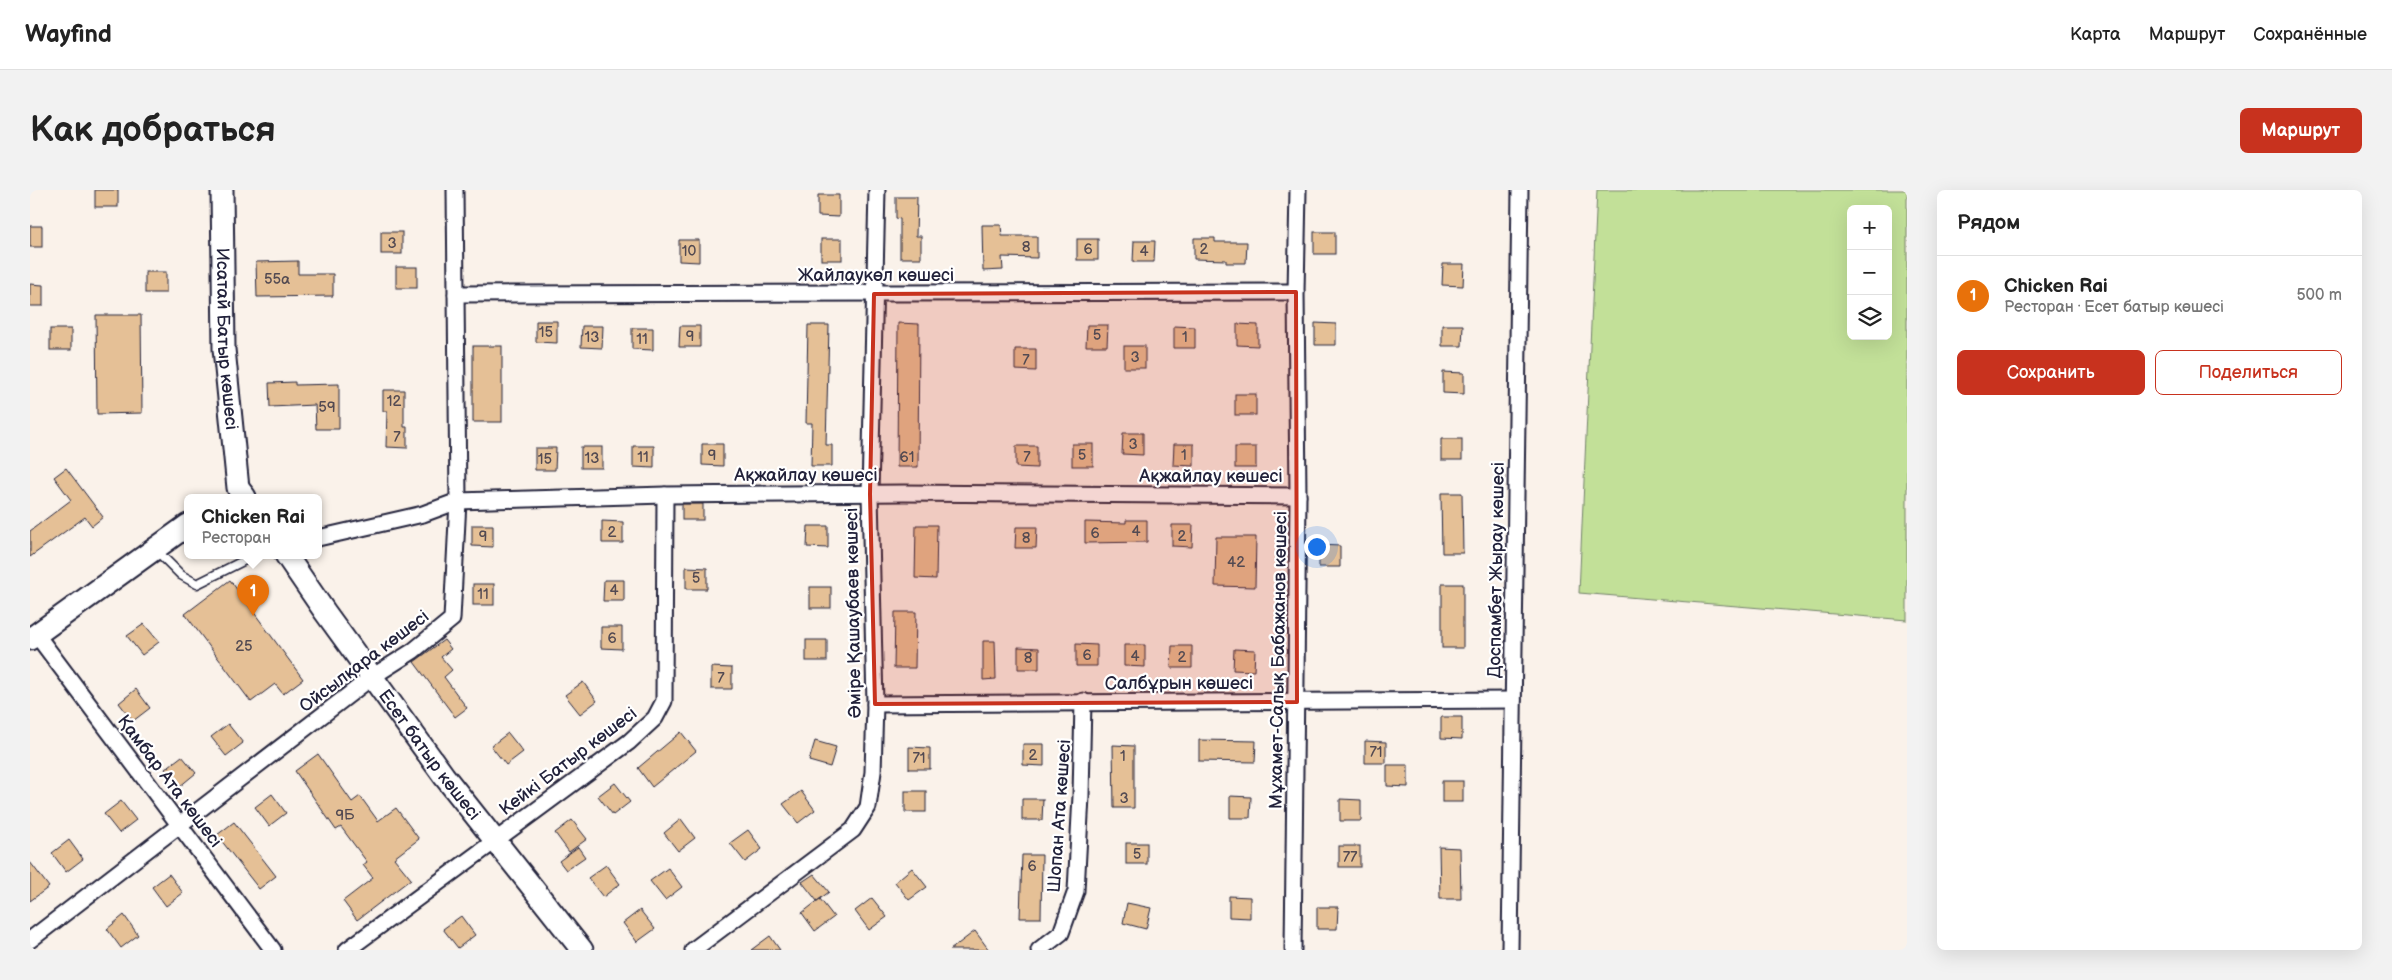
<!DOCTYPE html>
<html lang="ru">
<head>
<meta charset="utf-8">
<style>
	body { margin:0; font-family:"Balsamiq Sans",sans-serif; background:#f2f2f2; color:#222 }
	.controls { position:absolute; right:15px; top:15px; display:grid; overflow:hidden; border-radius:8px; box-shadow:0 5px 20px #0002 }
	.controls button { width:45px; height:45px; display:grid; place-items:center; padding:0; border:0; border-bottom:1px solid #e0e0e0; background:#fff; color:#222; font:25px sans-serif }
	.you { position:absolute; left:1286px; top:356px; width:18px; height:18px; margin:-12px; border:4px solid #fff; border-radius:50%; background:#1a73e8; box-shadow:0 0 0 8px #1a73e833 }
	.badge { display:grid; place-items:center; width:32px; height:32px; border-radius:50%; background:#c8321e; color:#fff; font-size:16px; font-weight:700 }
	.pin { position:absolute; translate:-50% -41px; filter:drop-shadow(0 1px 2px #0008) }
	.pin::after { content:''; position:absolute; top:26px; width:18px; height:15px; background:inherit; clip-path:polygon(0 0,100% 0,50% 100%) }
	.popup { position:absolute; left:154px; top:304px; width:138px; height:65px; box-sizing:border-box; display:grid; place-content:center; border-radius:8px; background:#fff; filter:drop-shadow(0 1px 4px #0005); font-size:16px; white-space:nowrap; color:#767676 }
	.popup b { font-size:19px; color:#222 }
	.popup::after { content:''; position:absolute; left:50%; top:100%; margin-left:-10px; border:10px solid transparent; border-top-color:#fff }
	.list { margin:0; padding:0; list-style:none }
	h2 { display:flex; justify-content:space-between; align-items:center; height:65px; margin:0; padding:0 20px; font-size:21px }
	h2 small { font-size:16px; font-weight:400; color:#767676 }
	.list li { display:grid; grid-template-columns:32px 1fr auto; gap:15px; align-items:center; box-sizing:border-box; height:80px; padding:0 20px; border-top:1px solid #e0e0e0 }
	.list b { display:block; font-size:19px; white-space:nowrap }
	.list p { margin:0; font-size:16px; white-space:nowrap; color:#767676 }
	.list em { font-size:16px; font-style:normal; color:#767676 }
	.actions { display:flex; gap:10px; padding:15px 20px }
	.actions a { flex:1; padding:11px 0; border:1px solid #c8321e; border-radius:8px; text-align:center; font-size:18px; color:#c8321e }
	.actions .main { background:#c8321e; color:#fff }
	.icon { flex:none; width:28px; height:28px; fill:none; stroke:currentColor; stroke-width:2; stroke-linecap:round; stroke-linejoin:round }
	.map { position:relative; flex:none; width:1877px; height:760px; overflow:hidden; border-radius:8px }
	header { display:flex; align-items:center; gap:30px; box-sizing:border-box; height:70px; padding:0 25px; background:#fff; border-bottom:1px solid #e0e0e0 }
	header strong { font-size:24px }
	nav { display:flex; gap:28px; margin-inline-start:auto; font-size:18px }
	.intro { display:flex; align-items:center; justify-content:space-between; box-sizing:border-box; height:120px; padding:0 30px }
	h1 { margin:0; font-size:35px }
	.button { padding:12px 22px; border-radius:8px; background:#c8321e; color:#fff; font-size:18px; font-weight:700 }
	main { display:flex; gap:30px; padding:0 30px }
	aside { flex:1; background:#fff; border-radius:8px; box-shadow:0 5px 20px #0002 }
	.map>svg:first-child { display:block }
</style>
</head>
<body>
<header>
<strong>Wayfind</strong>
<nav><a>Карта</a><a>Маршрут</a><a>Сохранённые</a></nav>
</header>
<div class="intro"><h1>Как добраться</h1><a class="button">Маршрут</a></div>
<main>
<div class="map">
<svg width="1877" height="760" viewBox="0 0 1877 760">
	<rect width="100%" height="100%" fill="#faf2ea"/>
	<filter id="ink" filterUnits="userSpaceOnUse"><feTurbulence type="fractalNoise" baseFrequency=".02" numOctaves="2"/><feDisplacementMap in="SourceGraphic" scale="10" xChannelSelector="R" yChannelSelector="G"/><feConvolveMatrix kernelMatrix="1 2 1 2 8 2 1 2 1" color-interpolation-filters="sRGB"/></filter>
	<g filter="url(#ink)">
		<path fill="#c2e098" stroke="#72816a" fill-rule="evenodd" d="M1567 0H1877V430L1549 403ZM1821 19H1858V146H1821Z"/>
		<g fill="#e5c096" stroke="#22223b">
			<rect x="65" y="0" width="23" height="17"/>
			<polygon points="788,5 809,5 809,27 788,26"/>
			<polygon points="866,7 887,7 886,46 891,46 891,68 870,68 870,29 866,28"/>
			<polygon points="952,35 971,35 972,46 1007,46 1007,68 972,67 973,80 953,81"/>
			<rect x="0" y="36" width="12" height="21"/>
			<rect x="351" y="42" width="21" height="22"/>
			<rect x="1284" y="42" width="21" height="22"/>
			<polygon points="1164,48 1185,48 1185,52 1217,52 1216,73 1196,73 1196,70 1164,69"/>
			<rect x="791" y="49" width="21" height="21"/>
			<rect x="1047" y="49" width="21" height="21"/>
			<polygon points="649,50 669,50 669,72 649,71"/>
			<polygon points="1104,51 1125,51 1124,72 1103,72"/>
			<polygon points="268,71 268,84 303,84 303,106 227,107 226,72"/>
			<polygon points="1413,74 1434,74 1433,96 1412,95"/>
			<rect x="366" y="77" width="21" height="21"/>
			<rect x="115" y="82" width="21" height="21"/>
			<polygon points="0,94 13,95 13,116 0,116"/>
			<polygon points="66,125 111,125 112,223 67,224"/>
			<polygon points="506,131 527,131 527,153 506,152"/>
			<polygon points="868,133 889,134 888,277 867,277"/>
			<polygon points="1285,133 1306,134 1306,155 1285,155"/>
			<polygon points="1207,134 1228,135 1228,156 1207,155"/>
			<polygon points="778,135 799,135 796,255 802,255 802,276 781,276 782,233 776,233"/>
			<polygon points="1057,135 1078,135 1077,156 1056,156"/>
			<polygon points="1412,135 1433,135 1432,156 1412,156"/>
			<polygon points="552,136 573,136 572,158 551,157"/>
			<polygon points="650,136 670,136 670,157 649,157"/>
			<polygon points="1144,136 1165,137 1165,158 1144,158"/>
			<polygon points="602,138 623,138 623,160 602,159"/>
			<rect x="20" y="139" width="21" height="21"/>
			<rect x="443" y="156" width="29" height="76"/>
			<rect x="1094" y="156" width="21" height="22"/>
			<polygon points="985,159 1006,159 1006,181 985,180"/>
			<polygon points="1413,182 1434,183 1434,204 1413,203"/>
			<polygon points="265,192 265,195 309,194 309,239 286,239 285,215 240,217 239,193"/>
			<polygon points="353,200 374,200 374,237 377,237 377,258 356,257 357,221 353,221"/>
			<rect x="1205" y="204" width="21" height="21"/>
			<polygon points="1093,243 1113,243 1113,265 1092,264"/>
			<rect x="1411" y="249" width="21" height="21"/>
			<polygon points="672,254 693,254 693,276 672,275"/>
			<rect x="1042" y="254" width="21" height="22"/>
			<polygon points="1144,254 1164,254 1164,276 1143,275"/>
			<polygon points="603,256 624,256 624,278 603,277"/>
			<polygon points="986,256 1007,256 1007,278 986,277"/>
			<rect x="551" y="257" width="21" height="21"/>
			<rect x="1205" y="257" width="21" height="21"/>
			<polygon points="505,258 526,258 525,280 505,280"/>
			<polygon points="36,278 73,327 62,336 55,327 0,367 0,341 41,310 24,287"/>
			<polygon points="1411,303 1432,303 1433,363 1412,363"/>
			<rect x="652" y="314" width="21" height="16"/>
			<polygon points="1096,330 1117,330 1117,352 1055,353 1055,332 1096,333"/>
			<polygon points="572,331 593,332 593,353 572,353"/>
			<polygon points="442,335 463,335 463,357 442,356"/>
			<polygon points="886,335 907,335 906,389 885,388"/>
			<polygon points="1142,335 1163,335 1162,357 1142,356"/>
			<polygon points="778,336 798,336 798,358 777,357"/>
			<polygon points="986,337 1007,337 1006,358 985,358"/>
			<polygon points="1186,347 1226,347 1225,397 1185,396"/>
			<polygon points="1289,355 1310,356 1310,377 1289,377"/>
			<polygon points="656,377 677,378 677,399 656,399"/>
			<polygon points="200,390 273,489 253,504 245,494 221,512 155,424"/>
			<polygon points="574,390 594,390 594,411 573,411"/>
			<rect x="443" y="394" width="21" height="21"/>
			<rect x="1412" y="394" width="21" height="64"/>
			<rect x="780" y="397" width="21" height="21"/>
			<polygon points="865,422 886,422 885,478 864,478"/>
			<polygon points="114,434 129,452 112,465 97,446"/>
			<polygon points="571,437 592,437 592,459 571,458"/>
			<polygon points="414,450 421,459 411,467 422,480 414,487 437,518 425,527 384,472"/>
			<rect x="776" y="450" width="21" height="21"/>
			<polygon points="953,451 965,451 966,489 953,490"/>
			<polygon points="1046,454 1067,455 1067,476 1046,476"/>
			<polygon points="1094,455 1115,455 1115,477 1094,476"/>
			<polygon points="1142,456 1162,456 1162,478 1141,478"/>
			<polygon points="988,457 1009,458 1009,479 988,479"/>
			<polygon points="1204,459 1225,460 1224,481 1203,480"/>
			<polygon points="681,477 702,478 702,499 681,499"/>
			<polygon points="553,492 567,511 550,524 535,505"/>
			<polygon points="106,499 120,518 103,531 89,513"/>
			<polygon points="1411,527 1432,527 1432,549 1411,548"/>
			<polygon points="198,534 213,553 196,566 181,547"/>
			<polygon points="651,542 666,561 622,597 608,578"/>
			<polygon points="478,543 493,562 476,575 461,556"/>
			<polygon points="1169,550 1226,551 1225,572 1169,571"/>
			<polygon points="785,551 806,557 800,577 779,571"/>
			<polygon points="1335,551 1356,552 1356,573 1335,573"/>
			<polygon points="993,554 1014,554 1014,576 993,575"/>
			<polygon points="1083,555 1104,556 1104,618 1084,618"/>
			<polygon points="879,557 900,558 900,579 879,579"/>
			<polygon points="288,564 322,612 330,606 348,631 366,618 389,649 364,668 381,689 327,730 313,711 343,688 333,675 337,672 311,637 306,640 265,581"/>
			<polygon points="152,566 166,583 149,597 135,579"/>
			<polygon points="1357,575 1378,575 1378,597 1357,596"/>
			<rect x="1412" y="591" width="21" height="21"/>
			<polygon points="585,593 600,612 583,625 568,606"/>
			<polygon points="771,601 785,620 768,633 753,614"/>
			<rect x="875" y="601" width="21" height="21"/>
			<polygon points="242,604 256,623 239,636 225,617"/>
			<polygon points="1200,606 1221,607 1220,628 1200,628"/>
			<polygon points="992,609 1013,609 1012,630 992,630"/>
			<polygon points="1310,609 1331,610 1331,631 1310,631"/>
			<polygon points="91,611 106,630 89,643 74,624"/>
			<polygon points="651,629 665,648 648,661 634,643"/>
			<polygon points="542,630 557,649 539,662 525,643"/>
			<polygon points="204,632 246,686 229,699 187,645"/>
			<polygon points="718,640 732,659 715,672 700,653"/>
			<polygon points="39,650 53,669 36,682 22,663"/>
			<rect x="1096" y="653" width="21" height="21"/>
			<rect x="1309" y="656" width="21" height="21"/>
			<polygon points="548,657 555,667 536,680 529,671"/>
			<polygon points="1409,657 1430,658 1431,709 1410,709"/>
			<polygon points="992,665 1012,665 1011,728 990,728"/>
			<polygon points="0,672 19,697 0,711"/>
			<polygon points="576,675 590,694 573,707 558,688"/>
			<polygon points="638,678 652,697 635,710 620,691"/>
			<polygon points="882,678 897,697 879,710 865,692"/>
			<polygon points="139,684 153,703 136,716 122,697"/>
			<polygon points="784,684 799,702 787,711 772,692"/>
			<polygon points="1199,706 1220,707 1220,728 1199,727"/>
			<polygon points="842,708 857,727 839,740 825,721"/>
			<polygon points="790,709 804,727 785,741 772,723"/>
			<polygon points="1097,713 1121,718 1116,739 1093,733"/>
			<polygon points="1287,717 1308,717 1307,739 1287,739"/>
			<polygon points="610,720 625,739 607,752 593,733"/>
			<polygon points="94,725 108,745 91,758 77,739"/>
			<polygon points="431,726 445,745 428,758 413,739"/>
			<polygon points="945,741 959,760 920,760"/>
			<polygon points="740,746 750,760 721,760"/>
		</g>
		<g fill="none" stroke-linecap="round" stroke-linejoin="round">
			<g stroke="#22223b" stroke-width="11">
				<polyline id="lane" points="126,360 151,385 167,394 219,368 222,365"/>
			</g>
			<g stroke="#22223b" stroke-width="19">
				<g id="street">
					<polyline points="426,104 1266,102"/>
					<polyline points="288,348 393,324 428,311 635,305 874,303 1268,306"/>
					<polyline points="6,444 243,760"/>
					<polyline points="845,514 1483,510"/>
					<polyline points="0,750 342,487 383,461 422,429 428,311 425,0"/>
					<polyline points="317,760 599,552 625,528 634,511 635,305"/>
					<polyline points="663,760 823,640 838,617 843,582 845,514 840,304 847,0"/>
					<polyline points="1009,760 1031,743 1046,701 1051,606 1053,511"/>
					<polyline points="1263,760 1268,306 1266,102 1268,0"/>
					<polyline points="1480,760 1490,0"/>
				</g>
			</g>
			<g stroke="#22223b" stroke-width="25">
				<g id="secondary">
					<path id="s1" d="M192 0 194 159 208 298 215 307"/>
					<path id="s2" d="M256 365 295 422 414 586 552 760"/>
					<polyline points="0,449 158,335"/>
				</g>
			</g>
			<use href="#lane" stroke="#fff" stroke-width="8"/>
			<use href="#street" stroke="#fff" stroke-width="15"/>
			<use href="#secondary" stroke="#fff" stroke-width="21"/>
		</g>
	</g>
	<path fill="#c8321e" fill-opacity="0.2" stroke="#c8321e" stroke-width="4" stroke-linejoin="round" d="M1266 102 1267 512 845 514 840 304 844 104Z"/>
	<g text-anchor="middle" stroke-width="4.5" stroke-linejoin="round" paint-order="stroke">
		<g font-size="15" fill="#534a52">
			<text x="362" y="58">3</text>
			<text x="996" y="62">8</text>
			<text x="1058" y="64">6</text>
			<text x="1174" y="64">2</text>
			<text x="659" y="66">10</text>
			<text x="1114" y="66">4</text>
			<text x="247" y="94">55а</text>
			<text x="516" y="147">15</text>
			<text x="1067" y="150">5</text>
			<text x="660" y="151">9</text>
			<text x="562" y="152">13</text>
			<text x="1155" y="152">1</text>
			<text x="612" y="154">11</text>
			<text x="1105" y="172">3</text>
			<text x="996" y="175">7</text>
			<text x="364" y="216">12</text>
			<text x="297" y="222">59</text>
			<text x="367" y="252">7</text>
			<text x="1103" y="259">3</text>
			<text x="682" y="270">9</text>
			<text x="1052" y="270">5</text>
			<text x="1154" y="270">1</text>
			<text x="613" y="272">11</text>
			<text x="877" y="272">61</text>
			<text x="997" y="272">7</text>
			<text x="562" y="273">13</text>
			<text x="515" y="274">15</text>
			<text x="1106" y="346">4</text>
			<text x="582" y="347">2</text>
			<text x="1065" y="348">6</text>
			<text x="453" y="351">9</text>
			<text x="1152" y="351">2</text>
			<text x="996" y="353">8</text>
			<text x="1206" y="377">42</text>
			<text x="666" y="393">5</text>
			<text x="584" y="405">4</text>
			<text x="453" y="409">11</text>
			<text x="582" y="453">6</text>
			<text x="214" y="461">25</text>
			<text x="1057" y="470">6</text>
			<text x="1105" y="471">4</text>
			<text x="1152" y="472">2</text>
			<text x="998" y="473">8</text>
			<text x="691" y="493">7</text>
			<text x="1346" y="567">71</text>
			<text x="1003" y="570">2</text>
			<text x="1093" y="571">1</text>
			<text x="889" y="573">71</text>
			<text x="1094" y="613">3</text>
			<text x="315" y="630">9Б</text>
			<text x="1107" y="669">5</text>
			<text x="1320" y="672">77</text>
			<text x="1002" y="681">6</text>
		</g>
		<g font-size="18" fill="#22223b" stroke="#fff">
			<text x="846" y="91">Жайлаукөл көшесі</text>
			<text dy="6" stroke="none"><textPath href="#s1" startOffset="149">Исатай Батыр көшесі</textPath></text>
			<text x="776" y="291">Ақжайлау көшесі</text>
			<text x="1181" y="292">Ақжайлау көшесі</text>
			<text transform="translate(1466 380) rotate(-89)" y="6">Доспамбет Жырау көшесі</text>
			<text transform="translate(823 423) rotate(-91)" y="6">Әміре Қашаубаев көшесі</text>
			<text transform="translate(1248 470) rotate(-89)" y="6">Мұхамет-Салық Бабажанов көшесі</text>
			<text transform="translate(334 471) rotate(-37)" y="6">Ойсылқара көшесі</text>
			<text x="1149" y="499">Салбұрын көшесі</text>
			<text dy="6" stroke="none"><textPath href="#s2" startOffset="246">Есет батыр көшесі</textPath></text>
			<text transform="translate(538 571) rotate(-37)" y="6">Кейкі Батыр көшесі</text>
			<text transform="translate(140 591) rotate(53)" y="6">Қамбар Ата көшесі</text>
			<text transform="translate(1029 626) rotate(-86)" y="6">Шопан Ата көшесі</text>
		</g>
	</g>
</svg>
<div class="controls">
<button>+</button>
<button>−</button>
<button><svg class="icon" aria-label="layers" viewBox="0 0 24 24"><path d="M12 4l9 5-9 5-9-5zM3 14l9 5 9-5"/></svg></button>
</div>
<div class="you"></div>
<div class="pin badge" style="left:223px;top:426px;background:#e8710a">1</div>
<div class="popup"><b>Chicken Rai</b>Ресторан</div>
</div>
<aside>
<h2>Рядом<small></small></h2>
<ul class="list">
<li><span class="badge" style="background:#e8710a">1</span><div><b>Chicken Rai</b><p>Ресторан · Есет батыр көшесі</p></div><em>500 m</em></li>
</ul>
<div class="actions"><a class="main">Сохранить</a><a>Поделиться</a></div>
</aside>
</main>
</body>
</html>
